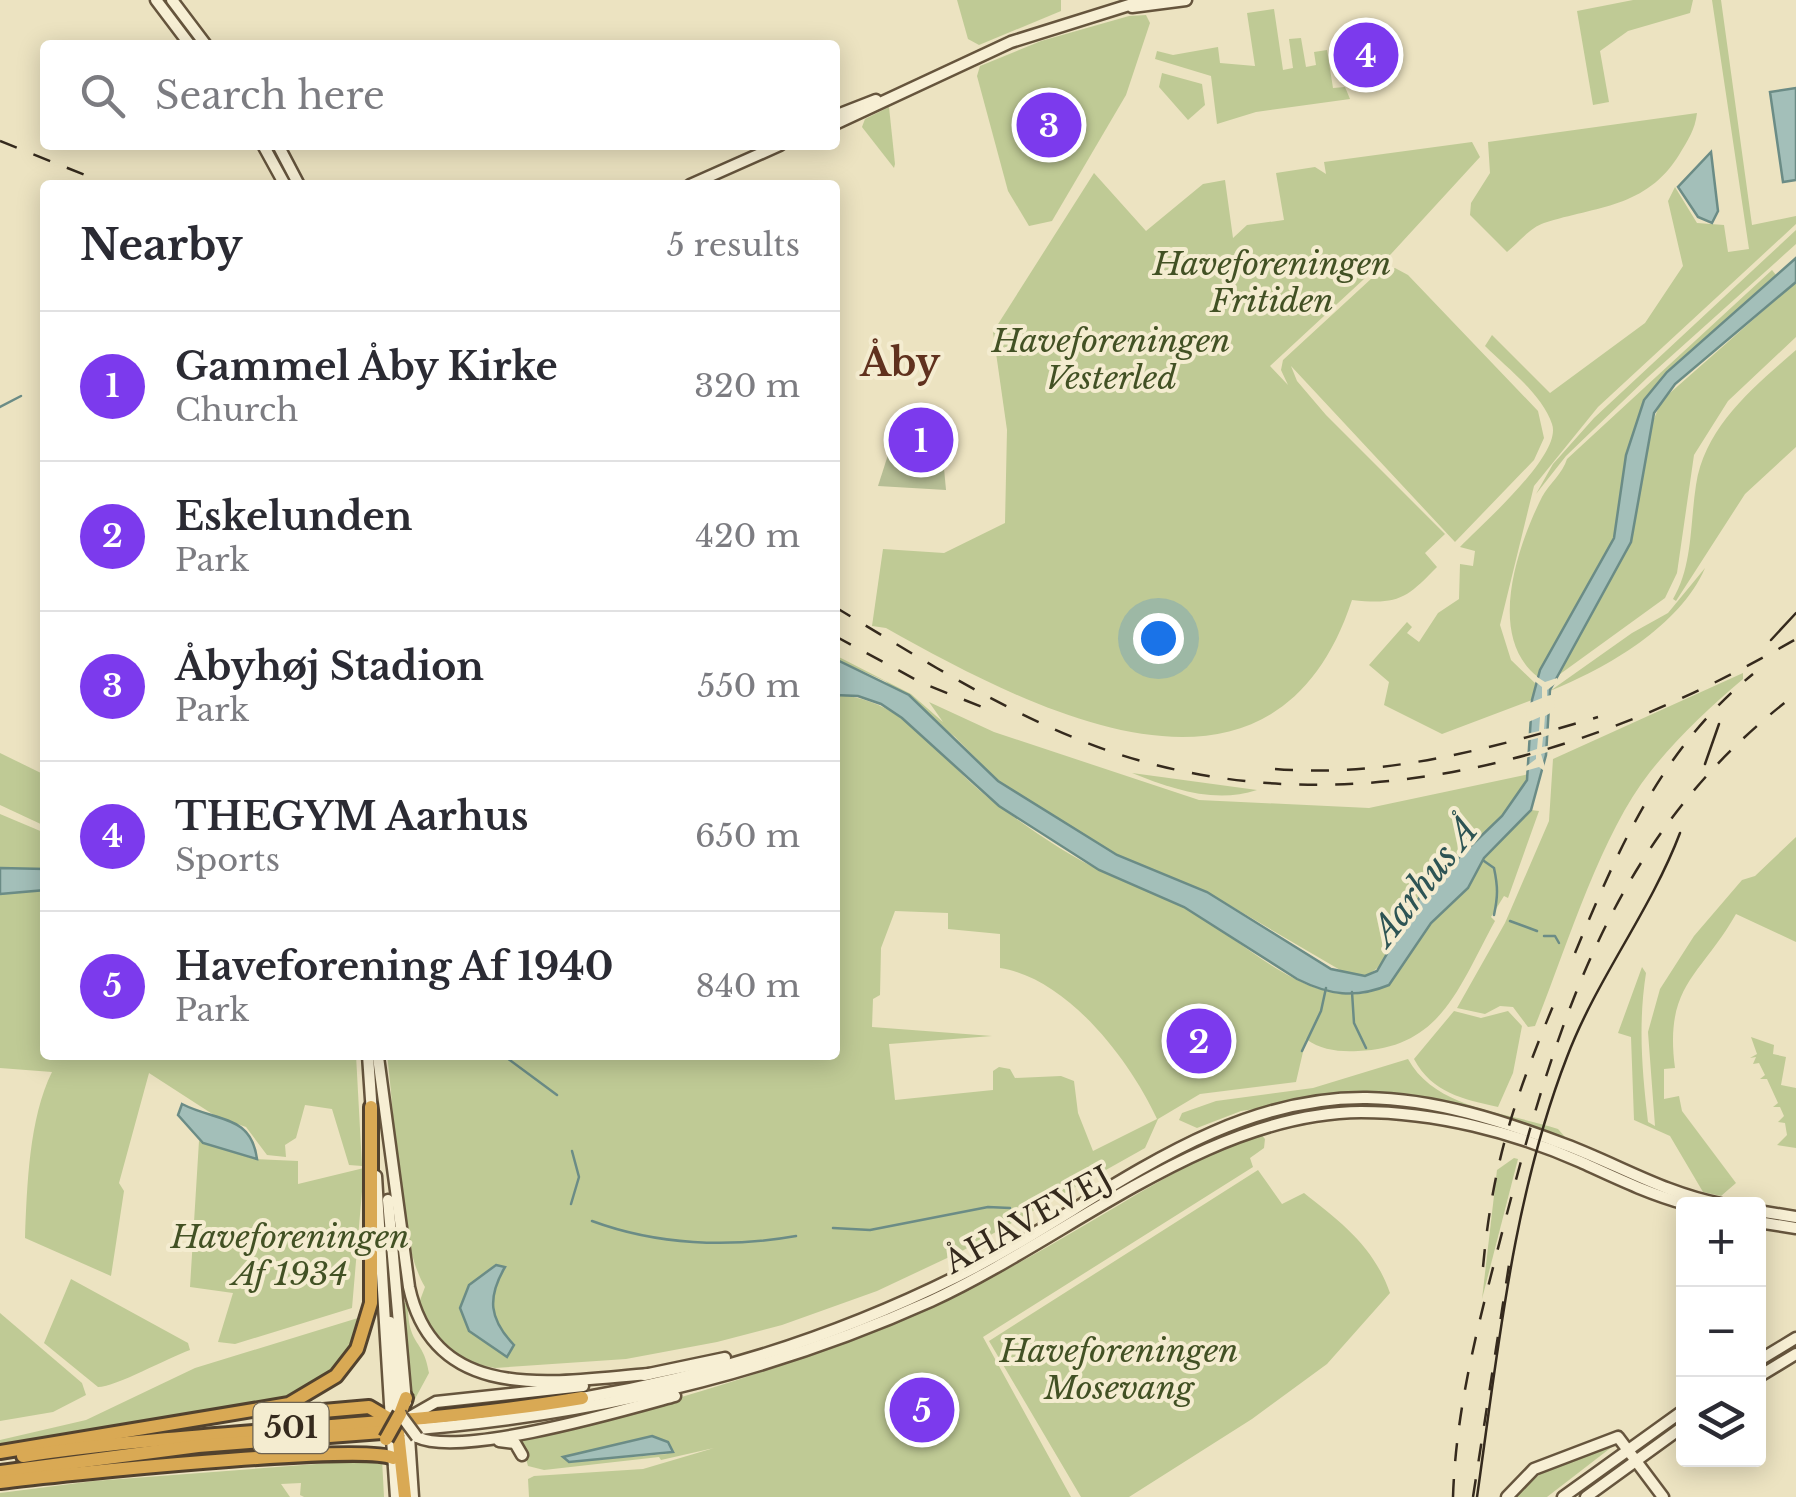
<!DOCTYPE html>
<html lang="en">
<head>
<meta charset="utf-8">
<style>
	body { margin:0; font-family:"Libre Baskerville",serif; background:#f7f7f7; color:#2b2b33 }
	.controls { position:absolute; right:30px; bottom:30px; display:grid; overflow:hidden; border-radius:10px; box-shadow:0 5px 25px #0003 }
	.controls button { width:90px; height:90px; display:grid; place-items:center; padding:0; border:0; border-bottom:2px solid #e1e1e2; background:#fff; color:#2b2b33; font:50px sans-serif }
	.you { position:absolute; left:1158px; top:638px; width:35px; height:35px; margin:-25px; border:8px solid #fff; border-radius:50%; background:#1a73e8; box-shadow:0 0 0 15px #1a73e833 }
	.badge { display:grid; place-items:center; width:65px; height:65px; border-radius:50%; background:#7c3aed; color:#fff; font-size:32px; font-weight:700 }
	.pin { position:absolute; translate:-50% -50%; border:5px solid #fff; box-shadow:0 2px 10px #0006 }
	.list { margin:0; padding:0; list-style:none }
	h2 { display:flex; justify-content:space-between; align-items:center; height:130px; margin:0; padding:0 40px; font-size:42px }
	h2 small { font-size:32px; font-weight:400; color:#7c7c81 }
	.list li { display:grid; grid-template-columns:65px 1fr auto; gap:30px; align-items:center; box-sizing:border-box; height:150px; padding:0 40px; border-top:2px solid #e1e1e2 }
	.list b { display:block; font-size:38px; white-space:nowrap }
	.list p { margin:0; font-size:32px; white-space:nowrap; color:#7c7c81 }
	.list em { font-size:32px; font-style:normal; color:#7c7c81 }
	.icon { flex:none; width:55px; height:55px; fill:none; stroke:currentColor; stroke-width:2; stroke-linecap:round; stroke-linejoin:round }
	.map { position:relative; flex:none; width:1796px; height:1497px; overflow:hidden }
	.search { position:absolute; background:#fff; box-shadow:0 5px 25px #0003; left:40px; top:40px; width:800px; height:110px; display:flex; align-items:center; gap:25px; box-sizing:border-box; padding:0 35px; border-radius:10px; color:#7c7c81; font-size:38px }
	.panel { position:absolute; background:#fff; box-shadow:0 5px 25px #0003; left:40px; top:180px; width:800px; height:880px; border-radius:10px }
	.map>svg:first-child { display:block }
</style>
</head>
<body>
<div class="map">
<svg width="1796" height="1497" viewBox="0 0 1796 1497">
	<rect width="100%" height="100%" fill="#ece3c1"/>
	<g fill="#bfca95" fill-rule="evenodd">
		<polygon points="957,0 1061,0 1061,11 979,45 968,39"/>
		<polygon points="1633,0 1693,0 1690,13 1628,31 1600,51 1609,102 1593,105 1577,11"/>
		<path d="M1712 0H1721L1752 225 1796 216V224L1598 407 1534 486 1500 625 1511 660 1536 684 1532 700 1442 734 1384 705 1389 682 1369 665 1407 622 1412 627 1407 633 1419 642 1438 613 1459 599 1460 564 1473 566 1475 551 1460 547C1482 524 1563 454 1552 424 1542 394 1507 368 1485 346L1492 335 1550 393 1645 323 1683 266 1668 201 1675 187 1697 223 1724 225 1728 252 1749 249Z"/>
		<polygon points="1274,9 1283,70 1293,68 1289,39 1301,38 1306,67 1316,65 1314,52 1327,50 1333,88 1345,87 1350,99 1256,112 1217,124 1211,76 1155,59 1157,51 1173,55 1218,47 1220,63 1255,66 1247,13"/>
		<polygon points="1129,16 1146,15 1150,23 1126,95 1052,221 1029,226 1008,191 977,76 980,66 1041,41"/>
		<polygon points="1162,73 1202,84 1205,105 1188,120 1159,87"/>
		<polygon points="889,107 895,164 894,168 862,127 865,119"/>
		<path d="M1697 113C1695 130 1688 140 1679 155 1646 208 1597 206 1544 223 1531 227 1518 243 1507 252L1470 215 1471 203 1490 173 1488 142Z"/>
		<path d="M1472 142 1480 157 1391 254 1270 366 1288 385 1281 370 1283 360 1372 278 1395 268 1408 275 1538 411 1544 438 1534 460 1455 542 1291 366 1297 381 1326 415 1445 534 1425 553 1437 567C1406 599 1398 605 1352 600 1274 837 1036 712 886 628L872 626 883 549 944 553 1005 523 1007 430 993 332 1094 173 1146 231 1203 184 1225 180 1233 238 1247 225 1284 220 1276 173 1315 167 1326 174 1324 162Z"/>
		<polygon points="1796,230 1796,244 1648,377 1566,456 1536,494 1553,464 1594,418"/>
		<path d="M1772 270 1776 275 1667 372 1644 400 1626 455 1615 538 1538 677C1486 637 1517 547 1542 497 1549 484 1563 473 1567 459Z"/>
		<polygon points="1796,282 1796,337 1728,401 1694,455 1677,573 1665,598 1556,677 1631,542 1646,437 1662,400"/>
		<path d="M1796 350V447L1745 494 1676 601 1673 599C1693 565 1690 523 1696 485 1705 426 1754 387 1796 350Z"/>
		<path d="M1705 568C1680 626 1607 668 1550 691L1632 633 1668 613Z"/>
		<path d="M835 655 911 694 943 722 929 702 994 732 1199 800 1369 808 1529 774C1509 826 1456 855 1421 895 1399 920 1397 962 1365 976L1347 974 1207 892 1117 855 1034 806 998 781 955 737 885 681 835 659Z"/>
		<path d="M1743 673V679C1710 707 1677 738 1650 772 1600 835 1566 950 1535 1026L1528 1027 1513 1007 1500 1006 1485 1014 1457 1008 1505 923 1549 821 1553 759Z"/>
		<path d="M835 695C907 697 942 764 995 803 1028 828 1067 855 1105 873 1132 885 1163 894 1189 909 1231 934 1273 974 1319 989 1337 995 1353 996 1371 992L1431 923 1468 888 1484 858 1531 810 1539 811 1508 898 1504 896 1491 917 1495 921C1459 986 1442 1048 1358 1051 1339 1052 1321 1050 1306 1039L1296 1082 1200 1094 1158 1119 1145 1148 962 1251 877 1291 782 1325 717 1342 626 1359 495 1368 463 1361 433 1337 419 1303 425 1287C398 1243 395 1113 387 1055H835ZM895 911 948 913V929L1000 934V968C1067 978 1130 1060 1157 1119L1093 1151 1078 1113 1074 1081 1061 1076 1015 1078 1010 1069 999 1067 993 1071V1090L895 1100 889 1044 992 1036 872 1027 873 999 880 995 881 948Z"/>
		<polygon points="0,753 45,775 45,826 0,805"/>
		<path d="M1132 773 1257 790C1215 804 1172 789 1132 773Z"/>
		<polygon points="0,814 45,833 45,869 0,868"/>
		<path d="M1796 837V942L1736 914C1700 977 1664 985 1675 1068L1664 1069V1099L1679 1096 1682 1111 1736 1183 1721 1196 1703 1192 1670 1136 1634 1120 1631 1037 1618 1033 1642 967 1646 973C1638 1024 1642 1071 1648 1122L1655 1126 1648 1032 1660 989 1694 936 1742 880 1755 876Z"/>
		<path d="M45 890V1055H356L362 1166 349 1165 332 1109 305 1105 296 1138 285 1145 286 1157 267 1155 246 1127 217 1117 149 1073 119 1183 124 1191 111 1276 25 1238C27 1186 29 1118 52 1072L0 1068V894Z"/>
		<path d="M1454 1011 1481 1018 1508 1011 1522 1026 1513 1073 1498 1107C1463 1099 1432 1093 1414 1059Z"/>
		<polygon points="1751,1037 1774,1045 1773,1054 1786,1057 1781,1085 1796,1088 1796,1148 1777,1145 1787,1135 1785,1123 1778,1122 1784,1116 1780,1107 1773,1107 1778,1103 1767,1079 1760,1079 1765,1075 1759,1063 1753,1064 1756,1057 1750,1058 1757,1054"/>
		<path d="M1408 1059C1436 1110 1508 1112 1558 1129L1565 1137 1357 1094 1241 1111 1197 1128 1179 1120 1182 1113 1216 1101 1313 1088Z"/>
		<path d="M1259 1132 1265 1139 1264 1148 1250 1158 1253 1167 983 1337 1071 1497H529L528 1479 534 1476 643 1469 714 1448 661 1460 659 1457 544 1470 528 1466 523 1448 514 1438C680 1405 841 1351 993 1276 1084 1231 1165 1170 1259 1132ZM652 1436 667 1454 569 1462 563 1457Z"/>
		<polygon points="199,1141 254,1159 298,1161 298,1184 364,1168 352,1308 235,1344 218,1342 233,1293 190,1287"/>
		<polygon points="1514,1158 1518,1159 1482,1299 1497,1170"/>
		<path d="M1258 1170 1282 1204 1304 1193C1342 1223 1374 1247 1390 1293L1327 1364 1252 1419 1129 1497H1081L989 1341Z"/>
		<path d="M71 1279 188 1343 190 1350C167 1358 116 1387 98 1387L44 1343Z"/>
		<path d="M408 1302C407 1347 424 1338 429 1373L410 1408 400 1305Z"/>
		<polygon points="0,1313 82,1383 86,1395 53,1412 0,1421"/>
		<path d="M358 1318 362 1319C347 1360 326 1379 289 1400L0 1449V1440L86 1420 195 1368Z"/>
		<polygon points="1617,1443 1547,1497 1513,1497 1545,1470"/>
		<polygon points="382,1459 384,1497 304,1497 300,1495 301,1483 281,1484 290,1497 0,1497 0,1493 94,1481"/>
	</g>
	<polygon fill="#b6be95" points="928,418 941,436 946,490 878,486 896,430"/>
	<g fill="#a3bfb9" stroke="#6b8c86" stroke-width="2.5">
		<polygon points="1796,88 1796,180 1783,182 1770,92"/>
		<polygon points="1711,152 1718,211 1712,223 1698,217 1678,187"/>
		<path d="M1796 258V282L1675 384 1654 413 1631 542 1550 690 1546 755 1531 810 1484 858 1468 888 1431 923 1389 985C1355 999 1329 995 1297 979L1184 907 1099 870 999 806 902 718 881 704 858 696 835 695V659L909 695 998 781 1117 855 1207 892 1331 969 1365 976 1377 971 1422 893 1502 816 1527 780 1532 700 1540 670 1614 538 1626 455 1644 400 1667 372Z"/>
		<polygon points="0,868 45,869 45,890 0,894"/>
		<path d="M182 1104C217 1122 251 1114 257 1159L203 1143 178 1115Z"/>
		<path d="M496 1265 505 1267C487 1298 489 1319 514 1345L507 1357 469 1331 460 1308 469 1285Z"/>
		<polygon points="652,1436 668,1442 673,1452 569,1462 563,1457"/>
	</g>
	<polygon fill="#ece3c1" points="1534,675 1545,682 1557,678 1558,682 1547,690 1547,696 1555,694 1554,711 1545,716 1544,729 1553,728 1552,734 1543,737 1542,747 1552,745 1551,751 1541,754 1547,773 1539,767 1525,771 1524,768 1536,759 1536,755 1525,758 1525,753 1537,749 1538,738 1526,741 1526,734 1539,731 1540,717 1526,723 1527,704 1542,698 1542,687 1532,679"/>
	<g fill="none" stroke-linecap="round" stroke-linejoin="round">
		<g stroke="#6b8c86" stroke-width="2.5">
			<polyline points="0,407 21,396"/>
			<path d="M1484 861 1494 868C1498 887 1498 896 1494 915"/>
			<polyline points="1510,921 1537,931"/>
			<polyline points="1544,936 1555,936 1559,943"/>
			<polyline points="1352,992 1354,1023 1366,1048"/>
			<polyline points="1302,1051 1321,1011 1326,988"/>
			<polyline points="503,1055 557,1095"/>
			<polyline points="571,1204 579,1177 572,1151"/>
			<path d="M592 1221C657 1245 729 1248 796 1236"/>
			<polyline points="833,1228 870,1230 988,1207 1010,1208"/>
		</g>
		<g stroke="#66553d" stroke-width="15">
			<g id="secondary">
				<polyline points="156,0 190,45"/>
				<polyline points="172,0 206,45"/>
				<polyline points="1132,7 1186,0"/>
				<polyline points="835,116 876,100"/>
				<polyline points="835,124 1011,42 1145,0"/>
				<polyline points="263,145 285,185"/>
				<polyline points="278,145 299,185"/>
				<polyline points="690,185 780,145"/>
				<polyline points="368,1055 372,1114"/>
				<path d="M378 1057 409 1287C435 1407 558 1381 649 1374"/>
				<polyline points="376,1176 391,1420"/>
				<polyline points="388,1200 406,1402"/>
				<polyline points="1758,1211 1796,1217"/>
				<polyline points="1758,1222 1796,1228"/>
				<polyline points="390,1322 400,1414"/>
				<polyline points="1758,1361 1796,1338"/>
				<polyline points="644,1375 725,1358"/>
				<polyline points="1758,1377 1796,1354"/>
				<path d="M582 1398C711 1376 839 1335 956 1277 1090 1211 1211 1096 1367 1098 1435 1099 1503 1121 1566 1145 1619 1165 1664 1193 1721 1204"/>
				<polyline points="408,1418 436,1402 583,1386"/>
				<path d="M391 1431C578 1418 760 1378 931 1301 1068 1238 1207 1113 1361 1112 1435 1112 1514 1132 1581 1162 1616 1178 1649 1194 1686 1204"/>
				<polyline points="409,1437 413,1497"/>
				<path d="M417 1437C461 1458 624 1410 675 1396"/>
				<polyline points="392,1439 396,1497"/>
				<polyline points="499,1441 515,1443 522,1455"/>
				<polyline points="1507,1497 1534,1469 1618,1437 1663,1497"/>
				<polyline points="1563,1497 1684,1410"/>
				<polyline points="1586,1497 1684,1426"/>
			</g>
		</g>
		<g stroke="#52422e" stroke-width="18">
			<g id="highway">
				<polyline points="400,1414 406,1398"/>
				<polyline points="266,1416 369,1407 391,1420"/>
				<polyline points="398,1433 405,1497"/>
				<polyline points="0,1452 289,1404 336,1376 357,1349 371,1303 371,1107"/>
				<path d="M23 1456C208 1428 397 1429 582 1398"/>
				<polyline points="0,1472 198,1446 382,1432"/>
				<path d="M0 1482C53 1475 364 1443 393 1458"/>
			</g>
		</g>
		<use href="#secondary" stroke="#f7efd4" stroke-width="10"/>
		<use href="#highway" stroke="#d9a954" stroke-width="12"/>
		<g stroke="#352a1d" stroke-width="2.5">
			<polyline points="1771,640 1796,613"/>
			<polyline points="1705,764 1719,724"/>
			<path d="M1477 1497C1498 1350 1513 1196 1567 1057 1597 978 1650 912 1680 833"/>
		</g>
		<g stroke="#352a1d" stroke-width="2.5" stroke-dasharray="18 18" stroke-linecap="butt">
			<polyline points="0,141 110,185"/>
			<path d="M835 607C923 660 1012 717 1109 751 1344 831 1589 759 1796 639"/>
			<polyline points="835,636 922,683 997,713"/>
			<path d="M1275 769C1387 778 1492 748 1598 717"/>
			<path d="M1575 953C1619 847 1662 748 1753 674"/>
			<path d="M1483 1267C1493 1158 1516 1095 1558 994"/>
			<path d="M1453 1497C1456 1404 1480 1318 1503 1229 1558 1017 1614 832 1796 694"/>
			<polyline points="1473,1497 1511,1252"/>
		</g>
		<g stroke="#66553d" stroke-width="15" stroke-linecap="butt">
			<polyline id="secondary-bridge" points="400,1414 417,1437"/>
		</g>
		<g stroke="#52422e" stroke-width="18" stroke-linecap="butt">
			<polyline id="highway-bridge" points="386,1439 400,1414"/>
		</g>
		<use href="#secondary-bridge" stroke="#f7efd4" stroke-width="10"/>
		<use href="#highway-bridge" stroke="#d9a954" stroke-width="12"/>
	</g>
	<g text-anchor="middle" stroke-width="8" stroke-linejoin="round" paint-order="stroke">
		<rect fill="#f4ecd0" stroke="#6e6453" stroke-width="2.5" x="253.5" y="1403" width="75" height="50" rx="8"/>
		<g font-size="30" font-weight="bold" fill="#352a1d">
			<text x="291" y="1438">501</text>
		</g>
		<g font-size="32" font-style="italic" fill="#425124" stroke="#f4ecd0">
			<text x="1272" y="275">Haveforeningen<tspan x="1272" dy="37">Fritiden</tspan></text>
			<text x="1111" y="352">Haveforeningen<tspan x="1111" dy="37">Vesterled</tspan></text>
			<text x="290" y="1248">Haveforeningen<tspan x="290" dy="37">Af 1934</tspan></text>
			<text x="1119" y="1362">Haveforeningen<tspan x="1119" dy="37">Mosevang</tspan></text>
		</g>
		<g font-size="32" fill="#352a1d" stroke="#f4ecd0">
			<text transform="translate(1028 1220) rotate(-29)" y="11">ÅHAVEVEJ</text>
		</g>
		<g font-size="35" font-style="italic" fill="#2d5454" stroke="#f4ecd0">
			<text transform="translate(1425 881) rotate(-52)" y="12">Aarhus Å</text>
		</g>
		<g font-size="38" font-weight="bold" fill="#60311e" stroke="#f4ecd0">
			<text x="900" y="376">Åby</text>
		</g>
	</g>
</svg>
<div class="controls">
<button>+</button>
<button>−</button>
<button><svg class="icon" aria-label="layers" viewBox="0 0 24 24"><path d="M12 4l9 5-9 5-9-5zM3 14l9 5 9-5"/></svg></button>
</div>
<div class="you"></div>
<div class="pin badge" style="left:921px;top:440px">1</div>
<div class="pin badge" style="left:1199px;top:1041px">2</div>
<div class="pin badge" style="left:1049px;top:125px">3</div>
<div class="pin badge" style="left:1366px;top:55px">4</div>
<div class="pin badge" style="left:922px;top:1410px">5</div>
<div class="search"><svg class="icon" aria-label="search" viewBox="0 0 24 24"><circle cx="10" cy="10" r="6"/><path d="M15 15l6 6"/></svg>Search here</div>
<section class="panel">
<h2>Nearby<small>5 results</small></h2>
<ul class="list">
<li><span class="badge">1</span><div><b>Gammel Åby Kirke</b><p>Church</p></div><em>320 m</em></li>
<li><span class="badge">2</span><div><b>Eskelunden</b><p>Park</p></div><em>420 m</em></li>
<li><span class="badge">3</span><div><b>Åbyhøj Stadion</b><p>Park</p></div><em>550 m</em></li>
<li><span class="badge">4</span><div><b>THEGYM Aarhus</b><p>Sports</p></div><em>650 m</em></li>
<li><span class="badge">5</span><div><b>Haveforening Af 1940</b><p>Park</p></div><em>840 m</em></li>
</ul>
</section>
</div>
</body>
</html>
